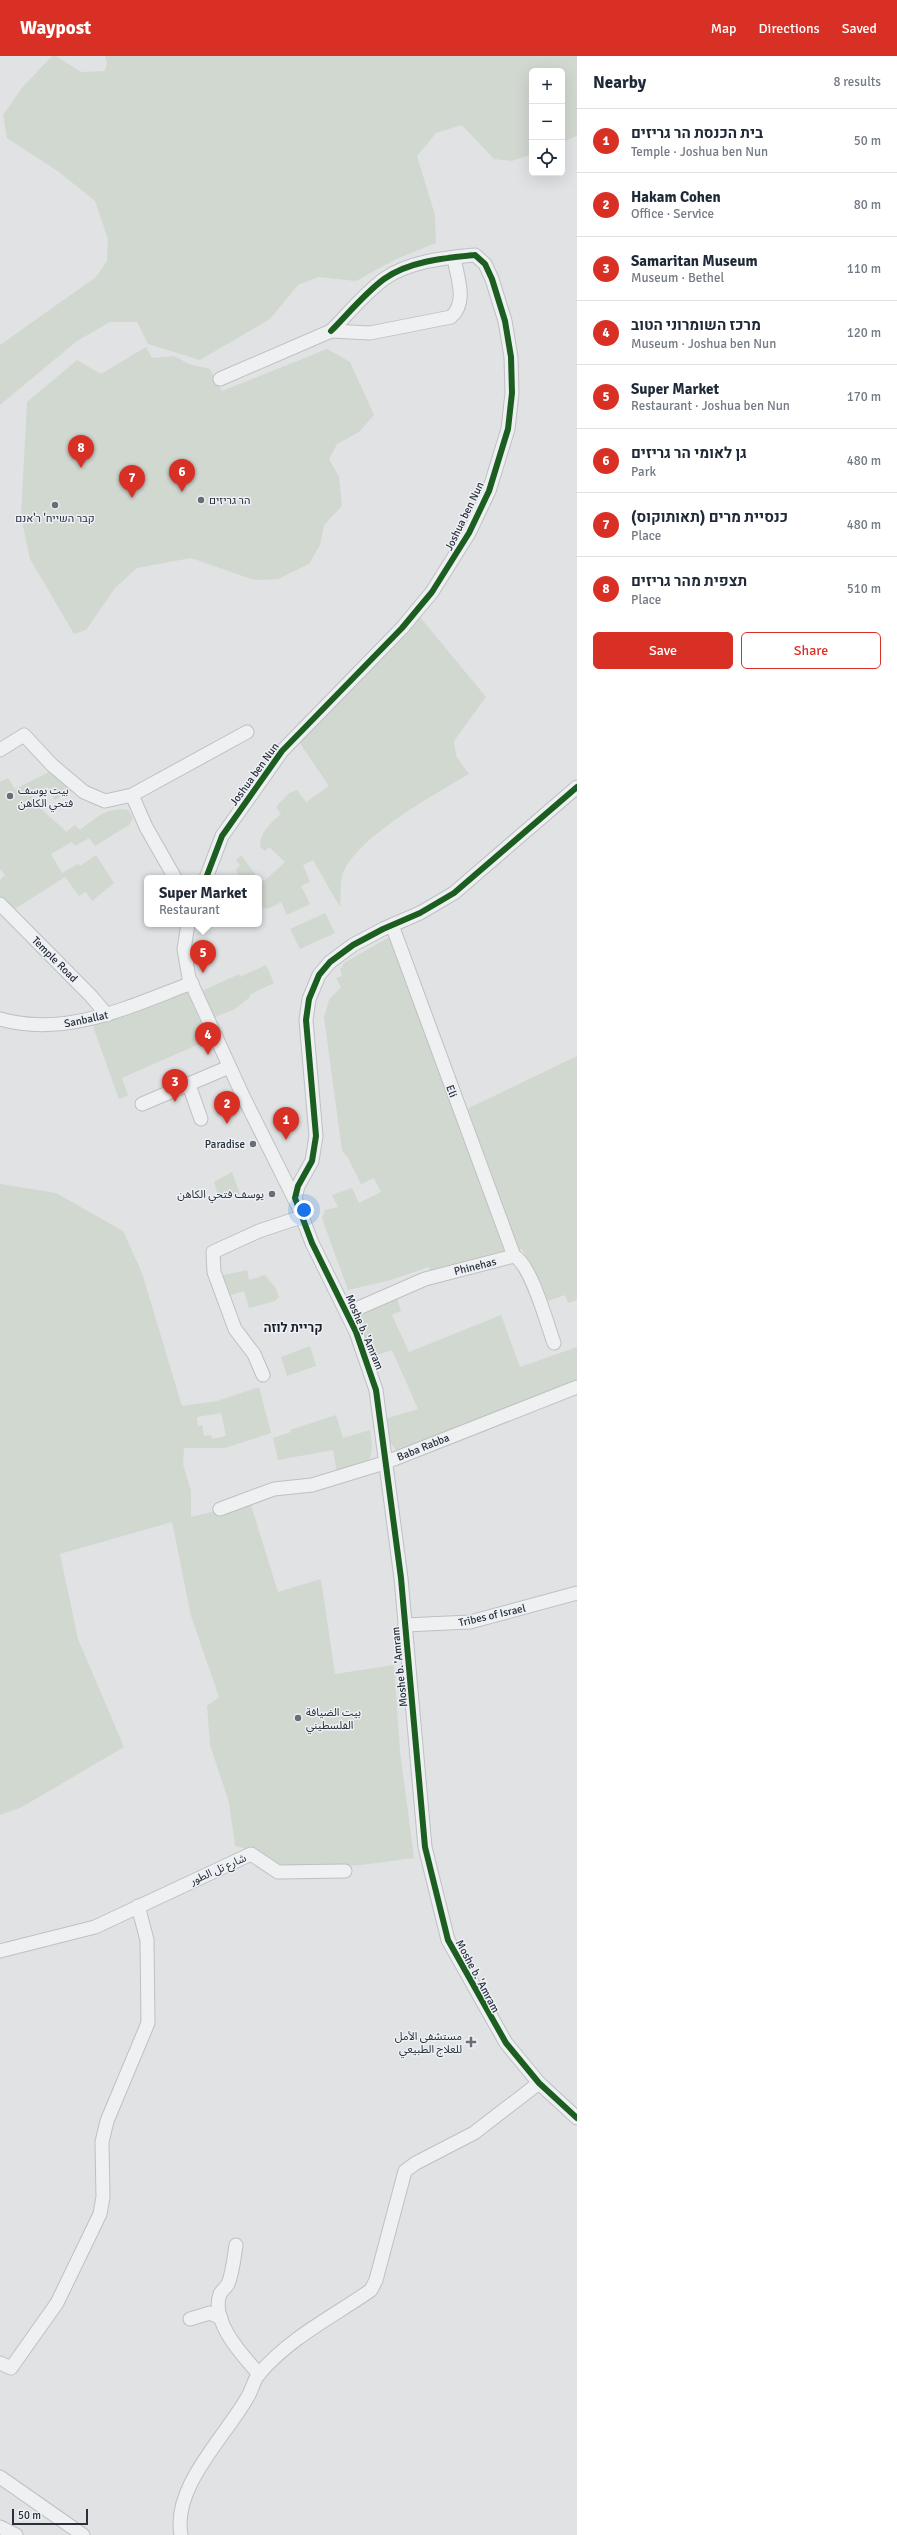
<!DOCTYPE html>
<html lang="en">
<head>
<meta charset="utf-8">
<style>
	body { margin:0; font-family:Signika,"Noto Sans Arabic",Heebo,sans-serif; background:#f2f2f3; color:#1f2937 }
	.controls { position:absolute; right:12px; top:12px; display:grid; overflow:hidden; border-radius:6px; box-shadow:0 4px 16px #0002 }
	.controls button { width:36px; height:36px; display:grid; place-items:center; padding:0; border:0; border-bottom:1px solid #e0e1e3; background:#fff; color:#1f2937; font:20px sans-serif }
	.scale { position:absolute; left:12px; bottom:10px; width:76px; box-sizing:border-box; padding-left:4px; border:2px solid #29303b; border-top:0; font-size:11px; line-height:14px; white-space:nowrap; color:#29303b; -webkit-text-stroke:3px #edf0f4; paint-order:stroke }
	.you { position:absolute; left:304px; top:1154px; width:14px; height:14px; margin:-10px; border:3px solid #fff; border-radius:50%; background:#1a73e8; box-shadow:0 0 0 6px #1a73e833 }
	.badge { display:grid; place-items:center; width:26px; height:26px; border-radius:50%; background:#d93025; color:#fff; font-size:13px; font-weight:700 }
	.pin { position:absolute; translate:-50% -33px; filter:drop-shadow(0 1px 2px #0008) }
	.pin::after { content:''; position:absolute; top:21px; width:14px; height:12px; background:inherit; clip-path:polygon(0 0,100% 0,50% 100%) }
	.popup { position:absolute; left:144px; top:819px; width:118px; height:52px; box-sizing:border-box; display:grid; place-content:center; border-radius:6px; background:#fff; filter:drop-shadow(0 1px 3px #0005); font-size:13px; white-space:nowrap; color:#747a83 }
	.popup b { font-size:15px; color:#1f2937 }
	.popup::after { content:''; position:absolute; left:50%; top:100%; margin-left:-8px; border:8px solid transparent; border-top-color:#fff }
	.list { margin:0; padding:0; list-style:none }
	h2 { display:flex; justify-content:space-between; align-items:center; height:52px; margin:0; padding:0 16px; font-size:17px }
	h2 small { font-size:13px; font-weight:400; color:#747a83 }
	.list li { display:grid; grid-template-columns:26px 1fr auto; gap:12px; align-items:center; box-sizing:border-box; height:64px; padding:0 16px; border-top:1px solid #e0e1e3 }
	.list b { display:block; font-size:15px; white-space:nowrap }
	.list p { margin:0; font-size:13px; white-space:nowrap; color:#747a83 }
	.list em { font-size:13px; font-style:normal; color:#747a83 }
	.actions { display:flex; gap:8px; padding:12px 16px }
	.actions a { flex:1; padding:9px 0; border:1px solid #d93025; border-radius:6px; text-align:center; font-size:14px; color:#d93025 }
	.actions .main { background:#d93025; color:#fff }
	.icon { flex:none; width:22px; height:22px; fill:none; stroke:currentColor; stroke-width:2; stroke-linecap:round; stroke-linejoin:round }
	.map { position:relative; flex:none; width:577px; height:2479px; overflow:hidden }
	header { display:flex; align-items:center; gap:24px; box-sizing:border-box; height:56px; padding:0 20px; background:#d93025; color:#fff }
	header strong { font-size:19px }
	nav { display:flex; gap:22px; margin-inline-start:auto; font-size:14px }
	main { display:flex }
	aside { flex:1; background:#fff }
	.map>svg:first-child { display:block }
</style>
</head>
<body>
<header>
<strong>Waypost</strong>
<nav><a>Map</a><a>Directions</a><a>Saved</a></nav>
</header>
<main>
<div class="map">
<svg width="577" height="2479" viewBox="0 0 577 2479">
	<rect width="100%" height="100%" fill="#e0e2e4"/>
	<g fill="#d1d8d0" fill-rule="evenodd">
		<polygon points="52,0 56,0 81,16 105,15 107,7 105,0 577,0 577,80 562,86 562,15 532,15 532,98 512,105 494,103 462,69 436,77 417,100 435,159 436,187 396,203 356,225 318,221 298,229 270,263 200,304 148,288 137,266 110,266 77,285 0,349 0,289 96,221 107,205 108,183 95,145 59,116 7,82 3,59 21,33"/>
		<polygon points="146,291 152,302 174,300 189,308 210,313 222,335 327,293 350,306 374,359 359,376 337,388 329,403 339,421 342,450 324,469 320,489 309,508 278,523 254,524 191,502 137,512 115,532 86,574 74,578 30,503 21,461 27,346 77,304 101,318"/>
		<path d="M419 560 486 641 454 685 456 700 469 718C437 737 351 784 342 821 340 830 341 842 340 851L313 804 303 809 310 826 301 830 310 848 287 859 281 846 268 853 259 850V822H241L236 814 240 809 236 804 241 799 256 819 264 825 285 806 269 791 265 795 260 791C260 776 271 767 281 758L276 751 289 737 297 734 306 746 329 730 297 683Z"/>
		<path d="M51 715 75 733 55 744 47 731 32 740C43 759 56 764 66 776L75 769 80 774C95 762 108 750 128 754L133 762 129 769 95 790 89 782 75 790 72 786 51 798 62 817 78 808 80 810 96 799 114 827 92 845 86 836 79 840 65 821 13 854 0 840V824L5 819 0 813V726L8 722 15 733Z"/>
		<polygon points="325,857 335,877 300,893 290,873"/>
		<polygon points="391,880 507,1194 430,1217 429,1211 391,1224 348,1234 322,1162 325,1154 338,1151 332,1139 352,1132 359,1147 381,1136 374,1122 361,1128 347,1100 342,1095 324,961 329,944 341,931 336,922 342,920 340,914 344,907"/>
		<polygon points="266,909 274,927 249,939 250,941 235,953 213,962 202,935 239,918 240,921"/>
		<polygon points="187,935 208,984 122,1022 128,1039 119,1043 92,968"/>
		<polygon points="577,1000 577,1244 568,1247 565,1239 546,1246 522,1193 518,1194 466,1060 469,1052"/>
		<polygon points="232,1116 240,1138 219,1143 214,1126"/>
		<path d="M0 1128 56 1137 123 1175 142 1217 182 1350 217 1345 259 1331 271 1377 225 1392H184L183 1408 191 1435V1461L250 1446 278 1536 321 1523 335 1618 394 1609 400 1695 414 1802 361 1809 278 1813 251 1794 235 1790 229 1746 210 1689 207 1650 219 1641 191 1560 172 1466 60 1498 78 1583 124 1691 22 1751 0 1759ZM221 1357 226 1380 212 1383 211 1379 204 1380 202 1369 198 1370 197 1361Z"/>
		<polygon points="247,1214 249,1224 265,1219 275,1231 279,1241 275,1245 249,1252 244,1235 225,1241 220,1220"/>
		<polygon points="397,1242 401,1255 392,1259 409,1296 501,1259 520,1311 577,1291 577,1323 472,1369 403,1395 396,1394 389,1385 385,1363 418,1353 392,1294 369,1302 353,1258"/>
		<polygon points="310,1290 316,1310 287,1320 281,1301"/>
		<path d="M336 1359 343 1382 370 1374C376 1407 368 1410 337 1417L333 1394 278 1404 273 1382 291 1376 290 1374Z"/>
	</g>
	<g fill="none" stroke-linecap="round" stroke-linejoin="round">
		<g stroke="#bec0c2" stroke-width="15">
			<g id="minor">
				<path d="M220 323 331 275 370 277 451 261C468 246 457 221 454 202"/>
				<polyline points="0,694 24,679 52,709 84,736 105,745 132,739 247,676"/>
				<polyline points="577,731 454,837 420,857 383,873 353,889 330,906 319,919 309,943 306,964 316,1080 312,1105 298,1130 295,1142 312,1187 356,1276 376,1334 401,1522 425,1791 448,1884 506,1987 539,2027 577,2062"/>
				<polyline points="132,739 146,771 175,822"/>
				<path d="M206 822 222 780 282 695 402 572 432 536 469 477 489 435 508 373 512 337 511 301 505 265 492 223 485 208 475 199C445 202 409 205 384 223 364 238 348 258 331 275"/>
				<polyline points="0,848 91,940 107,959"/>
				<polyline points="188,868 184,893 189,922 243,1040 296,1146"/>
				<polyline points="392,869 514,1200"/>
				<path d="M0 963C67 982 130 950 192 927"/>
				<polyline points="189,1029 201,1063"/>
				<polyline points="142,1048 229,1011"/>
				<path d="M347 1257 425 1223 514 1200C531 1208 547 1268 554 1287"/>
				<polyline points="263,1319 254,1298 235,1273 214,1216 213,1196 259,1175 301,1161"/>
				<polyline points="220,1453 274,1433 312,1429 384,1407 577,1331"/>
				<polyline points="405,1569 470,1566 577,1537"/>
				<polyline points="0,1895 95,1871 251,1798 278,1816 345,1815"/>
				<path d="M236 2189C234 2201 233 2216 228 2228 226 2232 222 2234 220 2238 210 2265 243 2300 259 2318"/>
				<polyline points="190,2263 210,2257 221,2262"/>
				<polyline points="0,2307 11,2312 57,2247 100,2158 103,2141 102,2086 107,2065 148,1967 147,1884 138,1850"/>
				<polyline points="0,2421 83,2479"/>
				<polyline points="0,2471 16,2479"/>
				<path d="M181 2479C172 2431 225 2381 247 2342 252 2335 253 2325 259 2318 289 2282 334 2260 371 2234L376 2224 405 2115 416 2107 474 2077 539 2027"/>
			</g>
		</g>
		<use href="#minor" stroke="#eff0f1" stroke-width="13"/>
		<g stroke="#edf0f4" stroke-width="8">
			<g id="cycleway">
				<polyline points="577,731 454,837 420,857 383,873 353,889 330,906 319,919 309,943 306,964 316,1080 312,1105 298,1130 295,1142 312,1187 356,1276 376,1334 401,1522 425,1791 448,1884 506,1987 539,2027 577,2062"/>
				<path d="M206 822 222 780 282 695 402 572 432 536 469 477 489 435 508 373 512 337 511 301 505 265 492 223 485 208 475 199C445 202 409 205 384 223 364 238 348 258 331 275"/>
			</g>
		</g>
		<use href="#cycleway" stroke="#1b5e20" stroke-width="6"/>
	</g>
	<g fill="#696e76" stroke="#edf0f4" stroke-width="1.5">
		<circle cx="201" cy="444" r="4"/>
		<circle cx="55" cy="449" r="4"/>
		<circle cx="10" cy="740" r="4"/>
		<circle cx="253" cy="1088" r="4"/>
		<circle cx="272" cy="1138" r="4"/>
		<circle cx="298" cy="1662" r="4"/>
		<path d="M469 1980h4v4h4v4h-4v4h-4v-4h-4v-4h4z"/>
	</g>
	<g text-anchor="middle" stroke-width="3" stroke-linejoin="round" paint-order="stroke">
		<g font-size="11" fill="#29303b" stroke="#edf0f4" text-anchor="start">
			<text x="209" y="448">הר גריזים</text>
			<text x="55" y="466" text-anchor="middle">קבר השייח' ר'אנם</text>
			<text x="18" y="738">بيت يوسف<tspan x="18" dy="13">فتحي الكاهن</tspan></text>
			<text x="245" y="1092" text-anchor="end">Paradise</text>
			<text x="264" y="1142" text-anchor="end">يوسف فتحي الكاهن</text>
			<text x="306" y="1660">بيت الضيافة<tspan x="306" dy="13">الفلسطيني</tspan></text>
			<text x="462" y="1984" text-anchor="end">مستشفى الأمل<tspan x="462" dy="13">للعلاج الطبيعي</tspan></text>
		</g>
		<g font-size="11" fill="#29303b" stroke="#edf0f4">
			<text transform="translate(464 460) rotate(-64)" y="4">Joshua ben Nun</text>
			<text transform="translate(254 718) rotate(-54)" y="4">Joshua ben Nun</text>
			<text transform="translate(55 903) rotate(45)" y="4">Temple Road</text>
			<text transform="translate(86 963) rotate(-12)" y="4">Sanballat</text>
			<text transform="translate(452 1035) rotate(70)" y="4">Eli</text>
			<text transform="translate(475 1210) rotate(-14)" y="4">Phinehas</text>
			<text transform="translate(365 1276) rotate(67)" y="4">Moshe b. 'Amram</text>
			<text transform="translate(423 1391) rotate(-22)" y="4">Baba Rabba</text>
			<text transform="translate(492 1559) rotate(-13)" y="4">Tribes of Israel</text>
			<text transform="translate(399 1611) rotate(-96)" y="4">Moshe b. 'Amram</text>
			<text transform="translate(218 1813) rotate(-24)" y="4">شارع تل الطور</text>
			<text transform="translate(478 1920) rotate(62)" y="4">Moshe b. 'Amram</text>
		</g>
		<g font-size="13" font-weight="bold" fill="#1b222b" stroke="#edf0f4">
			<text x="293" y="1276">קריית לוזה</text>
		</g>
	</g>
</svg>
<div class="controls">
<button>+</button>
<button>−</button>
<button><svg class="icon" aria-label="locate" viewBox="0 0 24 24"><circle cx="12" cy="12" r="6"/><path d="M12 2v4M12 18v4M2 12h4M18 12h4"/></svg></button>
</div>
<div class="scale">50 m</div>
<div class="you"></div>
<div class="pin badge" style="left:286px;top:1084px">1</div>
<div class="pin badge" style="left:227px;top:1068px">2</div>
<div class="pin badge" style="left:175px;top:1046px">3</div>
<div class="pin badge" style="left:208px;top:999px">4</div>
<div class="pin badge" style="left:203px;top:917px">5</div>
<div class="popup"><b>Super Market</b>Restaurant</div>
<div class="pin badge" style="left:182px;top:436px">6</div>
<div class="pin badge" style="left:132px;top:442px">7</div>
<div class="pin badge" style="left:81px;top:412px">8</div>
</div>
<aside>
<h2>Nearby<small>8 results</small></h2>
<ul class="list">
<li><span class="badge">1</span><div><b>בית הכנסת הר גריזים</b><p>Temple · Joshua ben Nun</p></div><em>50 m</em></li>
<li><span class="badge">2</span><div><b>Hakam Cohen</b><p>Office · Service</p></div><em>80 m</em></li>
<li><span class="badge">3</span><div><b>Samaritan Museum</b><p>Museum · Bethel</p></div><em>110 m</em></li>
<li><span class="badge">4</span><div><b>מרכז השומרוני הטוב</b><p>Museum · Joshua ben Nun</p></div><em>120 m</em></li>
<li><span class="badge">5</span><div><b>Super Market</b><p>Restaurant · Joshua ben Nun</p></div><em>170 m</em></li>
<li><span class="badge">6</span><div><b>גן לאומי הר גריזים</b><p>Park</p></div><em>480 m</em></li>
<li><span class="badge">7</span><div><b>כנסיית מרים (תאותוקוס)</b><p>Place</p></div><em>480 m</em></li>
<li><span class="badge">8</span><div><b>תצפית מהר גריזים</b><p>Place</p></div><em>510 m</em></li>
</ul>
<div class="actions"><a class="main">Save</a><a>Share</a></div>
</aside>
</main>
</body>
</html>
